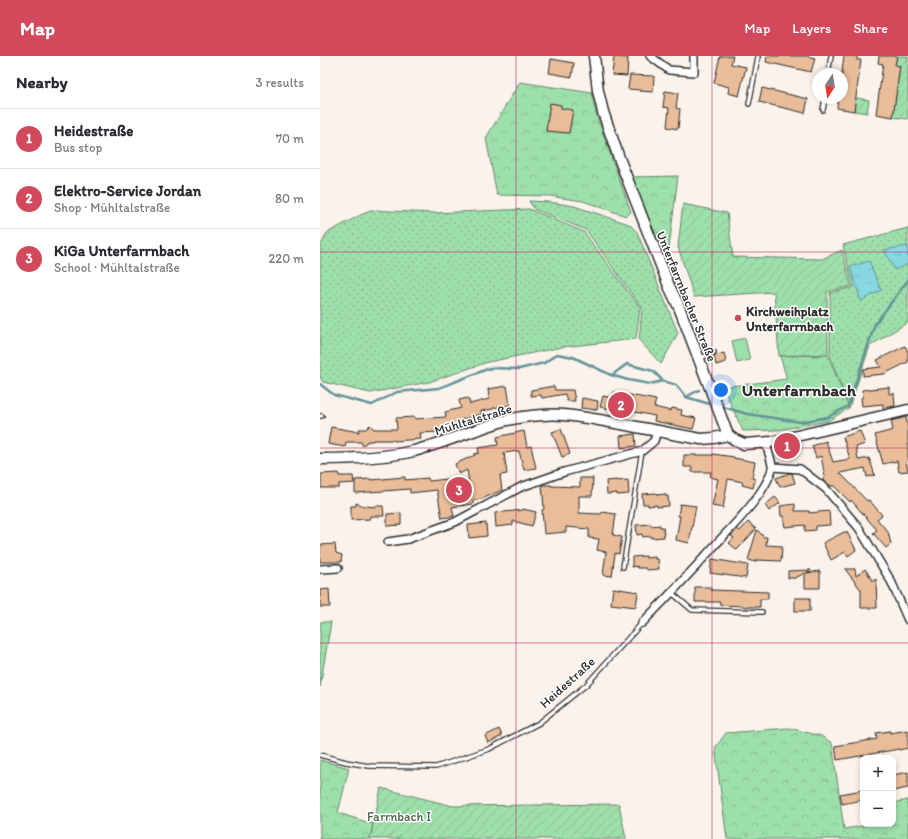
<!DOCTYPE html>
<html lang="en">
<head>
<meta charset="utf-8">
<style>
	body { margin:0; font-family:Itim,sans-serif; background:#f7f7f7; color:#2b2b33 }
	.controls { position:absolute; right:12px; bottom:12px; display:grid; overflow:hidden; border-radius:8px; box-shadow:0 2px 6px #0003 }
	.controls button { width:36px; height:36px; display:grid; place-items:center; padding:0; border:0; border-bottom:1px solid #e1e1e2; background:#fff; color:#2b2b33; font:20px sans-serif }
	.compass { position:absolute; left:492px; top:12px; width:36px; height:36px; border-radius:50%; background:#fff; box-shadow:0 2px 6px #0003; rotate:192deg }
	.you { position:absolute; left:401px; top:334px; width:14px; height:14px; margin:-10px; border:3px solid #fff; border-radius:50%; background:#1a73e8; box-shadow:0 0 0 6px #1a73e833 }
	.badge { display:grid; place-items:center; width:26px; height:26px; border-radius:50%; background:#d1495b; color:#fff; font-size:13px; font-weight:700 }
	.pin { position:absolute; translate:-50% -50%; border:2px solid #fff; box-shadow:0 1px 4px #0006 }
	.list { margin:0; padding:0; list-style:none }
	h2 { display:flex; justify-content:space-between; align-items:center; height:52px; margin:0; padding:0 16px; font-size:17px }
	h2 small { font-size:13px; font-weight:400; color:#7c7c81 }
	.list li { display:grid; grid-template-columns:26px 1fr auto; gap:12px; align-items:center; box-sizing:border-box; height:60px; padding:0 16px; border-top:1px solid #e1e1e2 }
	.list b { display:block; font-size:15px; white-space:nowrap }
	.list p { margin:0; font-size:13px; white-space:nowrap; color:#7c7c81 }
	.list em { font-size:13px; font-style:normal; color:#7c7c81 }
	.map { position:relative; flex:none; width:588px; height:783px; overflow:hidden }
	header { display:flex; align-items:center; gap:24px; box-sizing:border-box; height:56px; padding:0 20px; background:#d1495b; color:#fff }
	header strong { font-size:19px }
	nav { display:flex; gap:22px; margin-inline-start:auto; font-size:14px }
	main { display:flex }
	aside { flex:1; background:#fff }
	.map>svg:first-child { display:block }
</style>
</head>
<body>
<header>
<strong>Map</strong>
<nav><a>Map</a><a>Layers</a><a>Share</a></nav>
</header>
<main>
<aside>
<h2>Nearby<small>3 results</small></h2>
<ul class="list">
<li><span class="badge">1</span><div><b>Heidestraße</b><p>Bus stop</p></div><em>70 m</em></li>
<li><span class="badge">2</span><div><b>Elektro-Service Jordan</b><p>Shop · Mühltalstraße</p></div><em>80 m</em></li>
<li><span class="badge">3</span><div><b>KiGa Unterfarrnbach</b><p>School · Mühltalstraße</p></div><em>220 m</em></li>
</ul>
</aside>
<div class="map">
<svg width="588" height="783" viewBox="0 0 588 783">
	<defs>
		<pattern id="grass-dots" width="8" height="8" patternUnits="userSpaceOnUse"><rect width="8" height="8" fill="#9de0ab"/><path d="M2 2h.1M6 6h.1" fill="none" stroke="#87c093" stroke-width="1.8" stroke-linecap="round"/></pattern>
		<pattern id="forest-crowns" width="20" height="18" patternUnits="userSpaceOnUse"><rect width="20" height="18" fill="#9de0ab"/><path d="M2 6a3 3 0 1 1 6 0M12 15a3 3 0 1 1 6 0" fill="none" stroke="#87c093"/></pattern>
		<pattern id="garden-furrows" width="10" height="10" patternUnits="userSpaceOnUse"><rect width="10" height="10" fill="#9de0ab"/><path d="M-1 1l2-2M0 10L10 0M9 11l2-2" fill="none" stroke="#87c093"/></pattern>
		<pattern id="water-ripples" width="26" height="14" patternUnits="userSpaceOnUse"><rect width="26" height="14" fill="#88d8e1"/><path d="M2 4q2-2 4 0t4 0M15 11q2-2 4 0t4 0" fill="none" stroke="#76bac1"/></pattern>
	</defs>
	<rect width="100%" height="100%" fill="#fbf2eb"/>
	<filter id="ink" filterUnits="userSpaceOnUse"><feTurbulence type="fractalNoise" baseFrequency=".025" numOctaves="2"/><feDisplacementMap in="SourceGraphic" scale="8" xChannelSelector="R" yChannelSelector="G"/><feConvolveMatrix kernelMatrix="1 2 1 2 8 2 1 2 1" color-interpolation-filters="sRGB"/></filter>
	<g filter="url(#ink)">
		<g fill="url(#grass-dots)" stroke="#64866b">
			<polygon points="209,145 229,146 254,150 309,168 317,176 358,277 341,308 319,284 322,252 266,174 214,153"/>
			<polygon points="209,153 264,176 320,252 316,283 242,291 168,306 109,326 50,337 3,326 0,321 0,191 7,177 50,154 113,157"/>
			<polygon points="588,172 588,266 550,290 529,352 510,300 510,237 533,231 523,189"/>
		</g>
		<g fill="url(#forest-crowns)" stroke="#64866b">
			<polygon points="200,26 272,37 276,58 311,156 306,160 263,145 229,140 177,139 166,82"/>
			<polygon points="358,120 347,208 311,121"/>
			<polygon points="508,299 529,352 508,365 458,374 423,375 403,331 467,323 460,300"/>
			<polygon points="0,566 11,566 0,631"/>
			<polygon points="469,672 501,680 512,687 524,773 555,768 573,768 573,747 588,744 588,783 407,783 395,692 406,677"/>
			<polygon points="0,704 29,712 18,757 53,768 50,783 0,783"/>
		</g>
		<g fill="url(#garden-furrows)" stroke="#64866b">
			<polygon points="577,0 588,0 588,63 573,61 580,10 575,9"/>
			<polygon points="536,42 549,44 547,57 534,55"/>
			<polygon points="363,148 407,157 413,201 502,203 522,194 531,230 507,236 508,298 459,300 454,236 374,241 358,191"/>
			<polygon points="61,732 133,750 299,748 306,783 50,783"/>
		</g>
		<polygon fill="#9de0ab" stroke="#64866b" points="425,282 430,304 417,307 412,285"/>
		<g fill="url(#water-ripples)" stroke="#639398">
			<polygon points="588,190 588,208 575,214 564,194"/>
			<polygon points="549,205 561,234 541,245 530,211"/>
		</g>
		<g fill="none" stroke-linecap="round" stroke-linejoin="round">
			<g stroke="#639398" stroke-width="2.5">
				<polyline points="292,319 307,308 333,315 343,325"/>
				<polyline points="0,328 14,339 52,349 77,336 119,332 170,312 199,313 224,307 237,298 253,301 291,319 308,324 330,328 343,325 356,329 366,341 393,349"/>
				<polyline points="366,341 379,334"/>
				<polyline points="400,350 427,358 481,366 508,361 528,350 555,268 588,224"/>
			</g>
		</g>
		<g fill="#e9bd99" stroke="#2b2b2b">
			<polygon points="400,0 413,0 411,8 426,11 419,40 408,37 409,31 394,27"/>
			<polygon points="447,0 487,0 495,2 491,16 446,6"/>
			<polygon points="524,0 537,0 537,4 541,4 534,55 517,52 518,42 522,42 522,16"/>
			<polygon points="559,0 577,0 575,9 580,10 573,61 556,58 563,8 558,7"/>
			<polygon points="294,1 308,2 307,20 292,19"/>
			<polygon points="231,3 254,7 252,21 229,17"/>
			<polygon points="310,19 334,20 333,36 320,35 320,34 308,33"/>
			<polygon points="442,32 488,43 485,57 439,46"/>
			<polygon points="345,35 358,37 356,52 360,53 358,73 347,71 349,52 343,51"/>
			<polygon points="230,47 241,49 241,52 253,54 249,77 226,75"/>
			<polygon points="585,290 588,296 588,306 564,318 543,320 543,313 561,311 557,304"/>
			<polygon points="404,297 406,306 396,309 394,300"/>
			<polygon points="187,330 190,349 173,352 173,353 161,355 162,358 140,364 142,370 119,375 119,376 100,377 101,383 74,385 74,384 53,384 53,385 48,385 48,386 46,386 43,390 41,386 26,386 25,391 8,388 11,371 39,376 39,373 46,373 50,369 54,373 77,373 76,362 95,361 95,363 126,361 125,356 141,352 139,344 148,342 150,348 169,343 168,333"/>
			<polygon points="234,330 235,334 253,334 255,345 247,345 245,338 222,342 221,339 211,340 211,334"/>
			<polygon points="569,331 569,338 574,337 575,350 563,352 563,348 542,350 541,342 543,341 542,334"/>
			<polygon points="294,336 336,344 334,351 351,355 352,352 362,354 361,359 376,362 373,373 334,365 335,360 290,351 290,353 280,351 283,340 292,342"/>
			<polygon points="262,342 278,345 277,354 261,352"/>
			<polygon points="586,361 588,373 588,404 586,405 588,415 579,416 577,405 563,408 555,379 573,374 571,365"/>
			<polygon points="241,373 250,398 242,401 232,376"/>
			<polygon points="204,375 207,391 211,390 216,412 204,414 199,395 184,397 187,418 180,419 182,434 162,443 153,444 153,448 132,451 134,460 122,462 117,434 90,437 90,433 35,437 35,424 51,423 51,424 85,421 85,424 108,422 109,425 127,423 130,436 150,433 147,414 139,418 135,408 155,399 154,398 159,397 158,392 178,389 177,381"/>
			<polygon points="540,375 545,388 536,391 538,404 549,402 555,419 547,421 545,412 520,417 547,445 549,444 562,459 557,463 568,476 571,488 566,492 553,477 557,474 531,444 530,446 514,430 511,430 502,423 505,421 501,400 496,402 492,390 506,385 513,406 530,403 523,381"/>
			<polygon points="315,378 316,390 301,392 300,380"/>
			<polygon points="393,398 414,401 414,402 435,406 432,422 435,423 433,432 422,429 423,426 408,423 403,452 392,450 398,423 390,421 391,416 372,416 372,411 364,411 364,399 393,399"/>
			<polygon points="19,417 19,420 33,420 34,427 19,428 19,432 1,432 1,418"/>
			<polygon points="470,417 472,417 475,427 460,431 456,422"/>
			<polygon points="260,422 273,422 272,440 259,440 259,457 281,458 282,456 296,458 293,479 302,481 299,498 295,497 292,520 283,519 286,496 277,494 279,483 269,482 269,473 246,471 246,476 224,478 222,454 224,453 222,429 231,429 231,430 260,431"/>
			<polygon points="297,424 297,425 308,424 309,438 297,439 297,437 287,438 286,425"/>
			<polygon points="336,437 337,439 345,438 345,440 348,440 349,450 337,451 337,449 328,450 328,448 323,448 322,438"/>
			<polygon points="455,441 460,447 449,455 445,449"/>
			<polygon points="36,447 44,450 55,451 55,450 63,450 64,460 50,460 50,463 31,464 31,450 36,450"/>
			<polygon points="360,448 376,450 369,487 356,484 360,460 358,460"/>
			<polygon points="475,448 475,455 489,455 489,457 509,455 510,469 496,470 496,474 485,475 485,469 465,471 463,460 461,460 460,450"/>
			<polygon points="203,453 216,456 212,470 193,465 193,469 176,471 175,457 203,454"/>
			<polygon points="81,457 81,469 67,470 67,458"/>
			<polygon points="428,466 436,473 417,494 409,487 414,482 411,480 417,473 420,475"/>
			<polygon points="166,467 167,480 149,482 148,469"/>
			<polygon points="331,468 331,470 340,469 340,471 343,471 344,481 331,482 331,480 323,481 322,478 317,479 316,469"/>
			<polygon points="437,474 443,480 443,481 447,481 446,489 462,490 461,505 436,504 436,506 428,504"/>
			<polygon points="524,476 527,476 536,494 528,500 525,496 511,504 503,487"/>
			<polygon points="15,488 16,497 22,499 21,506 0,506 0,489"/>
			<polygon points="326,500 326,502 335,501 335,503 338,503 339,513 327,514 326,512 318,512 317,510 312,511 312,501"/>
			<polygon points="392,503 428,509 426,522 390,517"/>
			<polygon points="525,513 535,513 536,520 545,513 553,525 556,523 557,552 541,552 541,534"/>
			<polygon points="491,514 486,517 500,515 500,532 485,532 485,517 475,522 468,522 468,515"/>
			<polygon points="375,531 391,531 391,534 448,536 448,543 440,543 440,551 424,551 424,550 400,549 400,546 375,546"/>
			<polygon points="293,532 318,536 316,551 291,548"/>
			<polygon points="9,533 10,551 0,551 0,534"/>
			<rect x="475" y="542" width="15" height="13"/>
			<polygon points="179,673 182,680 168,687 165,680"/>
			<polygon points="588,674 588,692 579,694 579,693 517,704 515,690 557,683 556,677 570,675 570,677"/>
			<polygon points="588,716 588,732 573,735 573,719"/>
			<polygon points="543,734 543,744 522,748 520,738"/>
		</g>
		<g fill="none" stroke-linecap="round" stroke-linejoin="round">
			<g stroke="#2b2b2b" stroke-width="6">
				<g id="lane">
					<polyline points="508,18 511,0"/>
					<polyline points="429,48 438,1"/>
					<polyline points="503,54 505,42"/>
					<polyline points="379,303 394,296"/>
					<polyline points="0,360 2,360"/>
					<polyline points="303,511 322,395"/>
					<polyline points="352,537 372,554 442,556"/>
					<polyline points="0,699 26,706 49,710 116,711 169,693 219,667 266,629 322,567"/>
				</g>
			</g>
			<g stroke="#2b2b2b" stroke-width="10">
				<g id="street">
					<polyline points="330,0 349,14 374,16 374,0"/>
					<polyline points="453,411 480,413 506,433 539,472 571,525 588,564"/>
					<polyline points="68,486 88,483 135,466 201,431 244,416 322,395 334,385 337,375"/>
					<polyline points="0,513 18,512"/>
					<path d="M322 567C348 541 373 514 397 487 415 468 445 438 452 413 453 407 447 393 446 387"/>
				</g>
			</g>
			<g stroke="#2b2b2b" stroke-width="13">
				<g id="secondary">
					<polyline points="274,0 278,35 283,56 299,102 349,230 359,251 408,379 415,384 424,388 451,386 588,354"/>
					<path d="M0 403C31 403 63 402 94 395 123 387 151 375 180 366 193 362 208 360 222 359 241 357 260 361 279 364 313 370 347 377 381 383L394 382 408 379"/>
				</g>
			</g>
			<use href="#lane" stroke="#fff" stroke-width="3.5"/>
			<use href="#street" stroke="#fff" stroke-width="7"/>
			<use href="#secondary" stroke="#fff" stroke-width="10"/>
		</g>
	</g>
	<path fill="none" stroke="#c2185b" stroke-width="1" stroke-opacity="0.55" d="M196 0V783M392 0V783M0 196H588M0 392H588M0 587H588"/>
	<circle fill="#d1495b" stroke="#fff" stroke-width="1.5" cx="418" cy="262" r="4"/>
	<g text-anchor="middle" stroke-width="3" stroke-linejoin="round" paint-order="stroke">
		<g font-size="13" fill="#2b2b2b" stroke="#fff">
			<text transform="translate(367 240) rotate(68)" y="5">Unterfarrnbacher Straße</text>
			<text transform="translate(153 363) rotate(-17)" y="5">Mühltalstraße</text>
			<text transform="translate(247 626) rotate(-42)" y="5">Heidestraße</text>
		</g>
		<g font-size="13" font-weight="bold" fill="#2b2b2b" stroke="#fff" text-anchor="start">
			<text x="426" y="260">Kirchweihplatz<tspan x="426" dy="15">Unterfarrnbach</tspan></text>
		</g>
		<g font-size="13" fill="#4d6151" stroke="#fff">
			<text x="79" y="765">Farrnbach I</text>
		</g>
		<g font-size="17" font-weight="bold" fill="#2b2b2b" stroke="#fff">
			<text x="479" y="340">Unterfarrnbach</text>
		</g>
	</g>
</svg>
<div class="controls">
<button>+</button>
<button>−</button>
</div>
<svg class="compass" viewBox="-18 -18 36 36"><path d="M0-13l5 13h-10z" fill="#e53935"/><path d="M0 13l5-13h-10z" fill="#7c7c81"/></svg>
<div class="you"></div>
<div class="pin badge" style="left:467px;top:390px">1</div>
<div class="pin badge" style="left:301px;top:349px">2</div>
<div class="pin badge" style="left:139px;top:434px">3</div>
</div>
</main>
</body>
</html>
